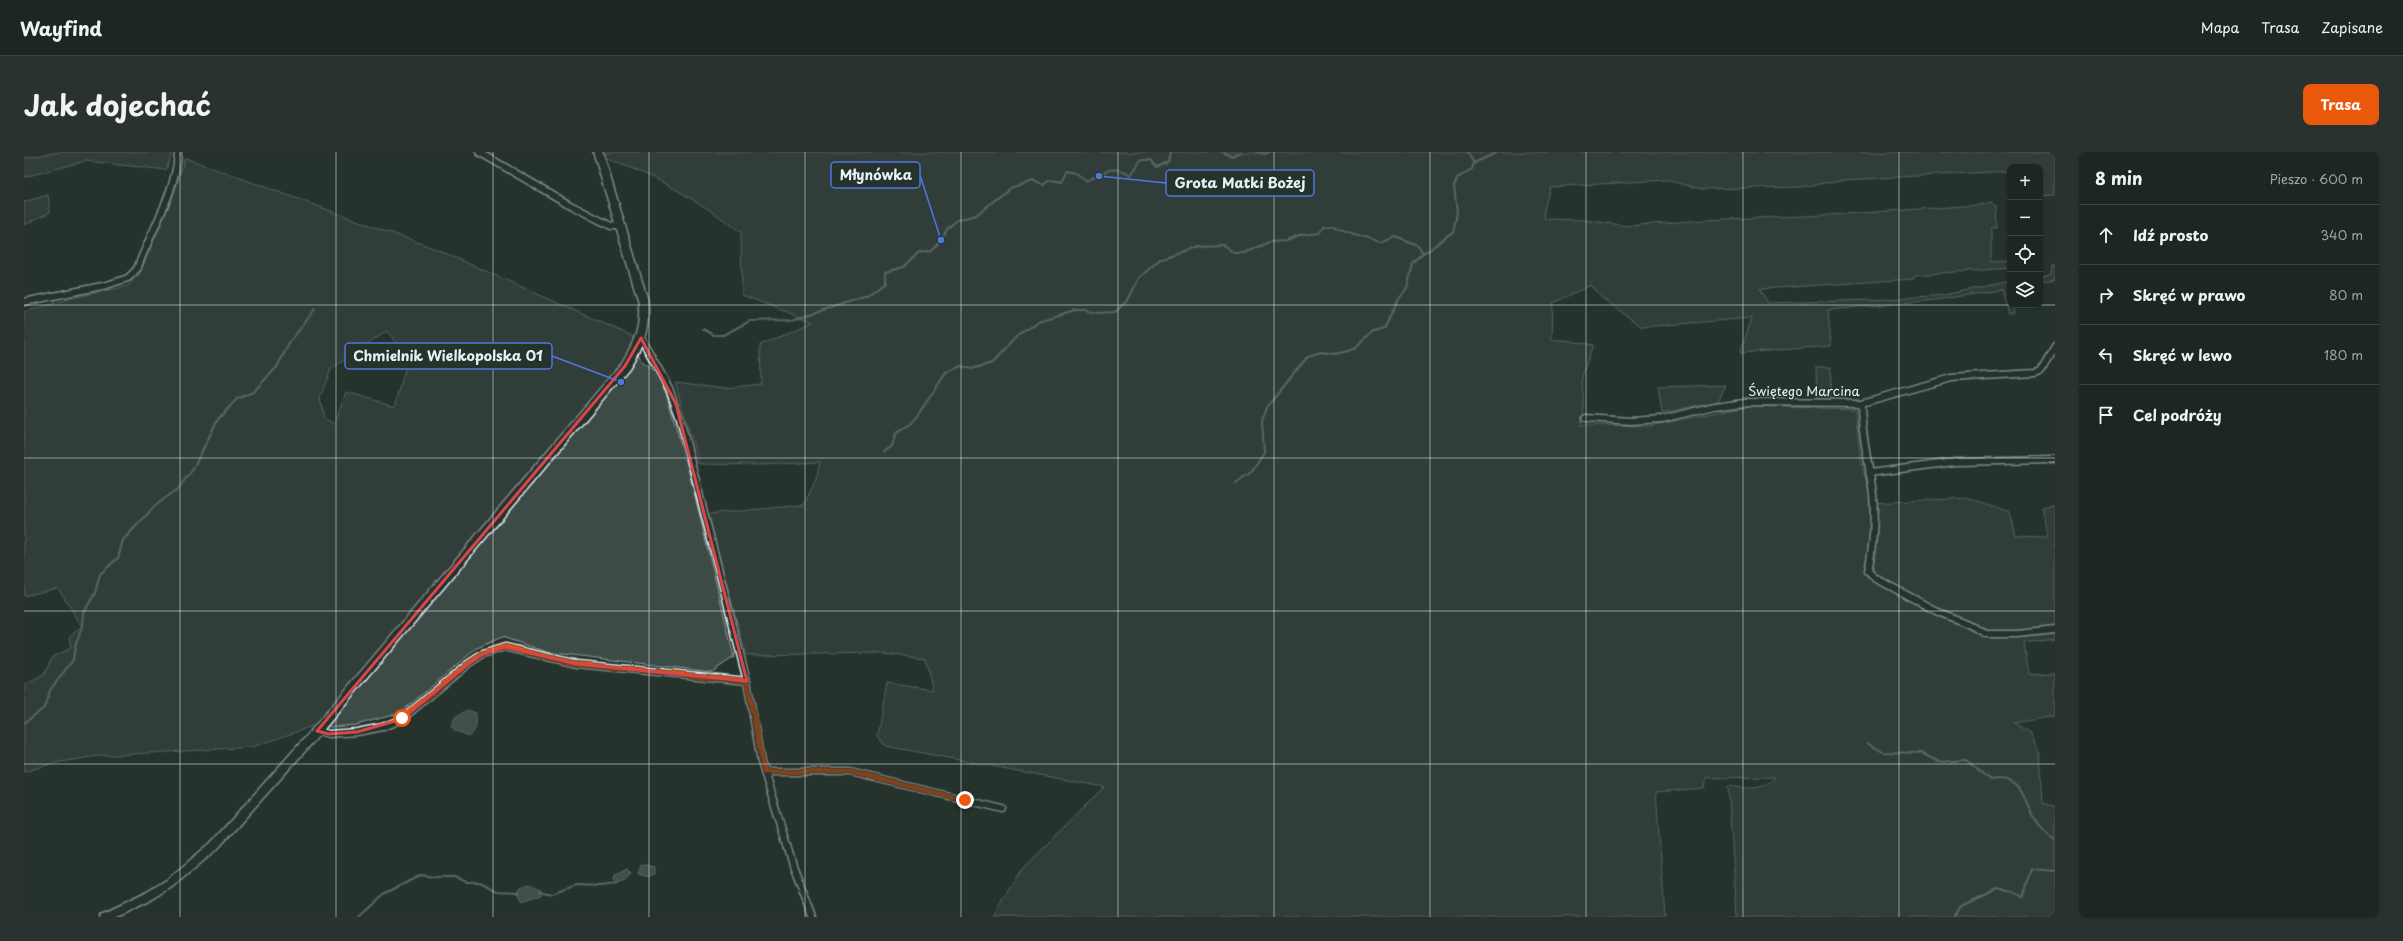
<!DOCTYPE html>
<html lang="pl">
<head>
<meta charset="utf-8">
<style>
	body { margin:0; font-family:"Playpen Sans",sans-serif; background:#29322f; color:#f1f3f6 }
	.controls { position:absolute; right:12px; top:12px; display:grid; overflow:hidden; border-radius:8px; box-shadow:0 1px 3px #0004 }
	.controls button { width:36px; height:36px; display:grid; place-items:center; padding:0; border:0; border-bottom:1px solid #3a4340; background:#1c2622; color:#f1f3f6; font:20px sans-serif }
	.stop { position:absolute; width:12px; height:12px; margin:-9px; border:3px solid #ea580c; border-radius:50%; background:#fff }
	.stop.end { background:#ea580c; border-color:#fff; box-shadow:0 1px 4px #0008 }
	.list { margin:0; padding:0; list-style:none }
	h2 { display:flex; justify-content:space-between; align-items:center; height:52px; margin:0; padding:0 16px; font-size:17px }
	h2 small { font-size:13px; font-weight:400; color:#a0a5a5 }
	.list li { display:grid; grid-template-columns:26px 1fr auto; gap:12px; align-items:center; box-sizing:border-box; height:60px; padding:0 16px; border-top:1px solid #3a4340 }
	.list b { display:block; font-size:15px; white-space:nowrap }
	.list em { font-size:13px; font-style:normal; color:#a0a5a5 }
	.icon { flex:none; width:22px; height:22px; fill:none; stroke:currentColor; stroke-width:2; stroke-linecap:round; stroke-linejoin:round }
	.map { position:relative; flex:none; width:2031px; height:765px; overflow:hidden; border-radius:8px }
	header { display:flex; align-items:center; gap:24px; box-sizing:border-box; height:56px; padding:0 20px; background:#1c2622; border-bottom:1px solid #3a4340 }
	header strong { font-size:19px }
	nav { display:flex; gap:22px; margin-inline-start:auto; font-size:14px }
	.intro { display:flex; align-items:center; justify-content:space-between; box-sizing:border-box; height:96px; padding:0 24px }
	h1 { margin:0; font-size:28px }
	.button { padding:10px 18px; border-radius:8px; background:#ea580c; color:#fff; font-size:14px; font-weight:700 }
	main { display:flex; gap:24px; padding:0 24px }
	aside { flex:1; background:#1c2622; border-radius:8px; box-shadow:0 1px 3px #0004 }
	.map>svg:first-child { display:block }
</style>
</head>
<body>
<header>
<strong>Wayfind</strong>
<nav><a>Mapa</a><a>Trasa</a><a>Zapisane</a></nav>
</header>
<div class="intro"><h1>Jak dojechać</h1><a class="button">Trasa</a></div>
<main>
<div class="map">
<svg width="2031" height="765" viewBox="0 0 2031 765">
	<rect width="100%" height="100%" fill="#26332d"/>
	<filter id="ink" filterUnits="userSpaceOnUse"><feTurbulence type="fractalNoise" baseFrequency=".025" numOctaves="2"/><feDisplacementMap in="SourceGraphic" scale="8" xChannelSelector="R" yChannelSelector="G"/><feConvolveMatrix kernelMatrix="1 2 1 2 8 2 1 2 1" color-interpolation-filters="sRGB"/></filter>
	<g filter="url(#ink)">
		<g fill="#3e4b47" stroke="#939ea0" fill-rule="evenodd">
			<polygon points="35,0 146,0 148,1 142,18 62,9 0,25 0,6"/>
			<path d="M581 0H2031V43L2016 44V15H1986V19L1819 28 1777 35 1678 37 1642 28 1526 35 1520 58 1521 67 1561 68 1604 74 1679 68 1804 63 1956 53 1967 50 1972 55 1973 76H1967V110L1986 109V116L1891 123 1889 127 1736 137 1744 151 1851 148 1920 143 1986 129V153H1989L1990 161 1984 162 1977 138 1911 148 1804 158 1807 194 1716 201 1728 166 1618 175 1578 146 1567 133 1529 151 1528 188H1541L1569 193 1558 224 1560 257 1557 273 1626 274 1724 254 1831 257 1837 309 1848 351 1945 346 1986 360 1992 384 2024 385 2017 355 2031 353V487L2000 491 2005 522 2031 521V564L1990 571 2006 581 2016 599 2019 651 2031 655V765H1703L1713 764 1704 634C1721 636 1739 640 1751 625L1682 626 1680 636 1632 640 1641 765H970L998 717 1080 635 861 594 853 584 863 531 909 538 901 506 860 501 722 503 684 362 780 353 792 327 796 310 737 313 675 312 651 230 702 236 737 232 736 193 789 170 718 143 717 80C675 49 633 24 583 7Z"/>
			<path d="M161 6 412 97 608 184 617 209 632 220 643 244 665 320 710 505 688 520 523 500 478 485 453 496 376 561 332 573 307 575 289 574 229 595 74 604 30 611 0 620V533L20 523 28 505 47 496 45 485 58 474 34 436 0 444V160L52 145 104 134 115 123 150 42ZM363 179 384 207 371 254 322 240 310 272 300 266 296 246 307 217Z"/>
			<polygon points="24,43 26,60 0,73 0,50"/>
			<polygon points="2028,114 2031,114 2031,127 2016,129 2016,124 2027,122"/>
			<polygon points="1792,215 1807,215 1806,248 1793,247"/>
			<polygon points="1702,233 1694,249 1638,261 1634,235"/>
		</g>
		<g fill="#636f6d" stroke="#98a3a5">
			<path d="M444 558 452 561C453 569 453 579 445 584L430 578 427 573 432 564Z"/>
			<polygon points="617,712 630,715 630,722 625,725 614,722"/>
			<polygon points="603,717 607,721 601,729 593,732 590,728 591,723"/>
			<polygon points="505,732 517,737 517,743 497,750 493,740 497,735"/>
		</g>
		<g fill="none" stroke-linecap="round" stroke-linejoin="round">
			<g stroke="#98a3a5" stroke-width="2">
				<polyline points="1199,0 1207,4 1217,0"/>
				<polyline points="1233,0 1241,2 1245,0"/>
				<polyline points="1443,0 1450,11 1474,0"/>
				<path d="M679 177 690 183H699L726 169 768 168 843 144 861 130V120L880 115 895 101 907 99 917 88 923 77 933 68 952 63 986 36 1009 29 1020 33 1027 28 1038 30 1043 19 1052 21 1062 29C1078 21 1090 11 1107 23L1117 8H1127L1133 15 1144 10 1146 0"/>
				<path d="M860 300 868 294 872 281 887 271 895 261 922 221 937 214 948 217 968 211 992 185 1014 169 1051 158H1061L1073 161 1091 160 1104 148 1115 126 1136 107 1173 94 1199 93 1210 101H1220L1246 90 1262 89 1278 83 1296 81 1300 74 1308 73C1322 83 1340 85 1356 91L1372 85 1394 94 1399 102C1410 96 1418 86 1429 80L1433 61 1430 34 1434 26 1448 17 1450 11"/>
				<polyline points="1212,331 1227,320 1240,300 1238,269 1243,255 1284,204 1297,200 1311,202 1324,199 1332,196 1349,180 1360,177 1375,146 1383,136 1389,112 1399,102"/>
				<polyline points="0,571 20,556 26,538 49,508 51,495 59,472 60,461 71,441 76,422 94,406 99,388 132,353 154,337 169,317 194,267 213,247 229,240 253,215 266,190 291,157"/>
				<path d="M1843 591 1859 600 1897 601 1915 610 1942 608 1966 628C1973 627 1980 626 1987 630 2000 636 2003 655 2010 666 2015 674 2023 683 2031 688"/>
				<polyline points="516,739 527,742 553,733 576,734 593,732"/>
				<polyline points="335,765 360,742 397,723 410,725 430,725 442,730 456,730 474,739 496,740"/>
				<polyline points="1930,765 1937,754 1974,737 1990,740 1999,745 2008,717 2031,719"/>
			</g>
			<g stroke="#e8f1f8" stroke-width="9">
				<g id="street">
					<polyline points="455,0 546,53 587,74 597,74"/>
					<path d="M0 150 83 133 104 126 113 117C126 81 153 38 154 0"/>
					<polyline points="617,186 645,236 656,266 723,529 737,610 769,713 789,765"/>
					<path d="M1837 251C1837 282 1845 311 1849 342 1851 365 1849 396 1844 419L1851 426 1914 460 1944 472 1962 482H1993L2031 478"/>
					<polyline points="1562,266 1607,269 1638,267 1691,254 1721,250 1837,251 1927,226 2011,221 2017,219 2031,195"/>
					<polyline points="1845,321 1931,310 2031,308"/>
					<polyline points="293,579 305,582 333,580 359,575 378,567 444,512 459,502 481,495 553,512 723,529"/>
					<polyline points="740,620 826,620 979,657"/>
				</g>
			</g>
			<g stroke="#e8f1f8" stroke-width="12">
				<path id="secondary" d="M81 765 125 744 146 731 190 694 285 588 601 214C615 192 622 175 619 148L574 0"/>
			</g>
			<use href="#street" stroke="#26332d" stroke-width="6"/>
			<use href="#secondary" stroke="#26332d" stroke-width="9"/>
		</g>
	</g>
	<g fill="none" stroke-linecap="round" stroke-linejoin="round" filter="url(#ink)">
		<polyline stroke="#ea580c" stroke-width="5" points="378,566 444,512 459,502 481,495 552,512 723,529 740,620 826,620 941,648"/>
	</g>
	<path d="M0 0H2031V765H0ZM617 186 652 252 723 529 553 512 481 495 459 502 444 512 378 567 333 580 305 582 293 579 601 214Z" fill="#26332d" fill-opacity=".55" fill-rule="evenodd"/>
	<path fill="none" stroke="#d94647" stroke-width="3" stroke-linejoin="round" d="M617 186 652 252 723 529 553 512 481 495 459 502 444 512 378 567 333 580 305 582 293 579 601 214Z"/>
	<path fill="none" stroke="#e8f1f8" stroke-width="1" stroke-opacity="0.55" d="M156 0V765M312 0V765M469 0V765M625 0V765M781 0V765M937 0V765M1094 0V765M1250 0V765M1406 0V765M1562 0V765M1719 0V765M1875 0V765M0 153H1986M1986 153H2016M2016 153H2031M0 306H2031M0 459H2031M0 612H2031"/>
	<g text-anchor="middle" stroke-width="3" stroke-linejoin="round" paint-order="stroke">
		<g font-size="13" fill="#e8f1f8" stroke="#26332d">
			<text x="1780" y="244">Świętego Marcina</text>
		</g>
	</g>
	<path fill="none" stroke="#5077e0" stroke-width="1.5" d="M917 88L896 23M1075 24L1142 31M597 230L528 204"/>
	<g fill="#5077e0" stroke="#26332d" stroke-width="1.5">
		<circle cx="917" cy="88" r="4"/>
		<circle cx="1075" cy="24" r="4"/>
		<circle cx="597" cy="230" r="4"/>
	</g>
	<g fill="#26332d" stroke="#5077e0" stroke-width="1.5">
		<rect x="807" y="10" width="89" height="26" rx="4"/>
		<rect x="1142" y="18" width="148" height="26" rx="4"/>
		<rect x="321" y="191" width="207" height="26" rx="4"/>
	</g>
	<g font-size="14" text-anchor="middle" font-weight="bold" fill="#e8f1f8">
		<text x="852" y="28">Młynówka</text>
		<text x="1216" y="36">Grota Matki Bożej</text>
		<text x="424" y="209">Chmielnik Wielkopolska 01</text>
	</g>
</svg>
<div class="controls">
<button>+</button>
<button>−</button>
<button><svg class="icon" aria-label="locate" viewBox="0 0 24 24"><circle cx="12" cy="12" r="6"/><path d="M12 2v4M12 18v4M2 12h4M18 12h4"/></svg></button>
<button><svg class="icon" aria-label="layers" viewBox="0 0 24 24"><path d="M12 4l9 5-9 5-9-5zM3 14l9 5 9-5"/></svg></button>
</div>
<div class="stop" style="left:378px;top:566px"></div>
<div class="stop end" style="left:941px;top:648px"></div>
</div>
<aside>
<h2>8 min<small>Pieszo · 600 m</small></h2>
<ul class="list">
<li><svg class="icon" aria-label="ahead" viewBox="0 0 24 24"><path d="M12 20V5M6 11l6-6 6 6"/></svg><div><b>Idź prosto</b></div><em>340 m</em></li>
<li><svg class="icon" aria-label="right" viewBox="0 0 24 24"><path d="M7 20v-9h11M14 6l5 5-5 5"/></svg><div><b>Skręć w prawo</b></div><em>80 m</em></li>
<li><svg class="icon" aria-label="left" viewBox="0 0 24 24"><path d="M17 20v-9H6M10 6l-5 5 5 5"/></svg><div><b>Skręć w lewo</b></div><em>180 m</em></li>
<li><svg class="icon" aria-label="arrive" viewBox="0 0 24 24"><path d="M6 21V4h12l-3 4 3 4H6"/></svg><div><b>Cel podróży</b></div></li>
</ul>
</aside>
</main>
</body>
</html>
